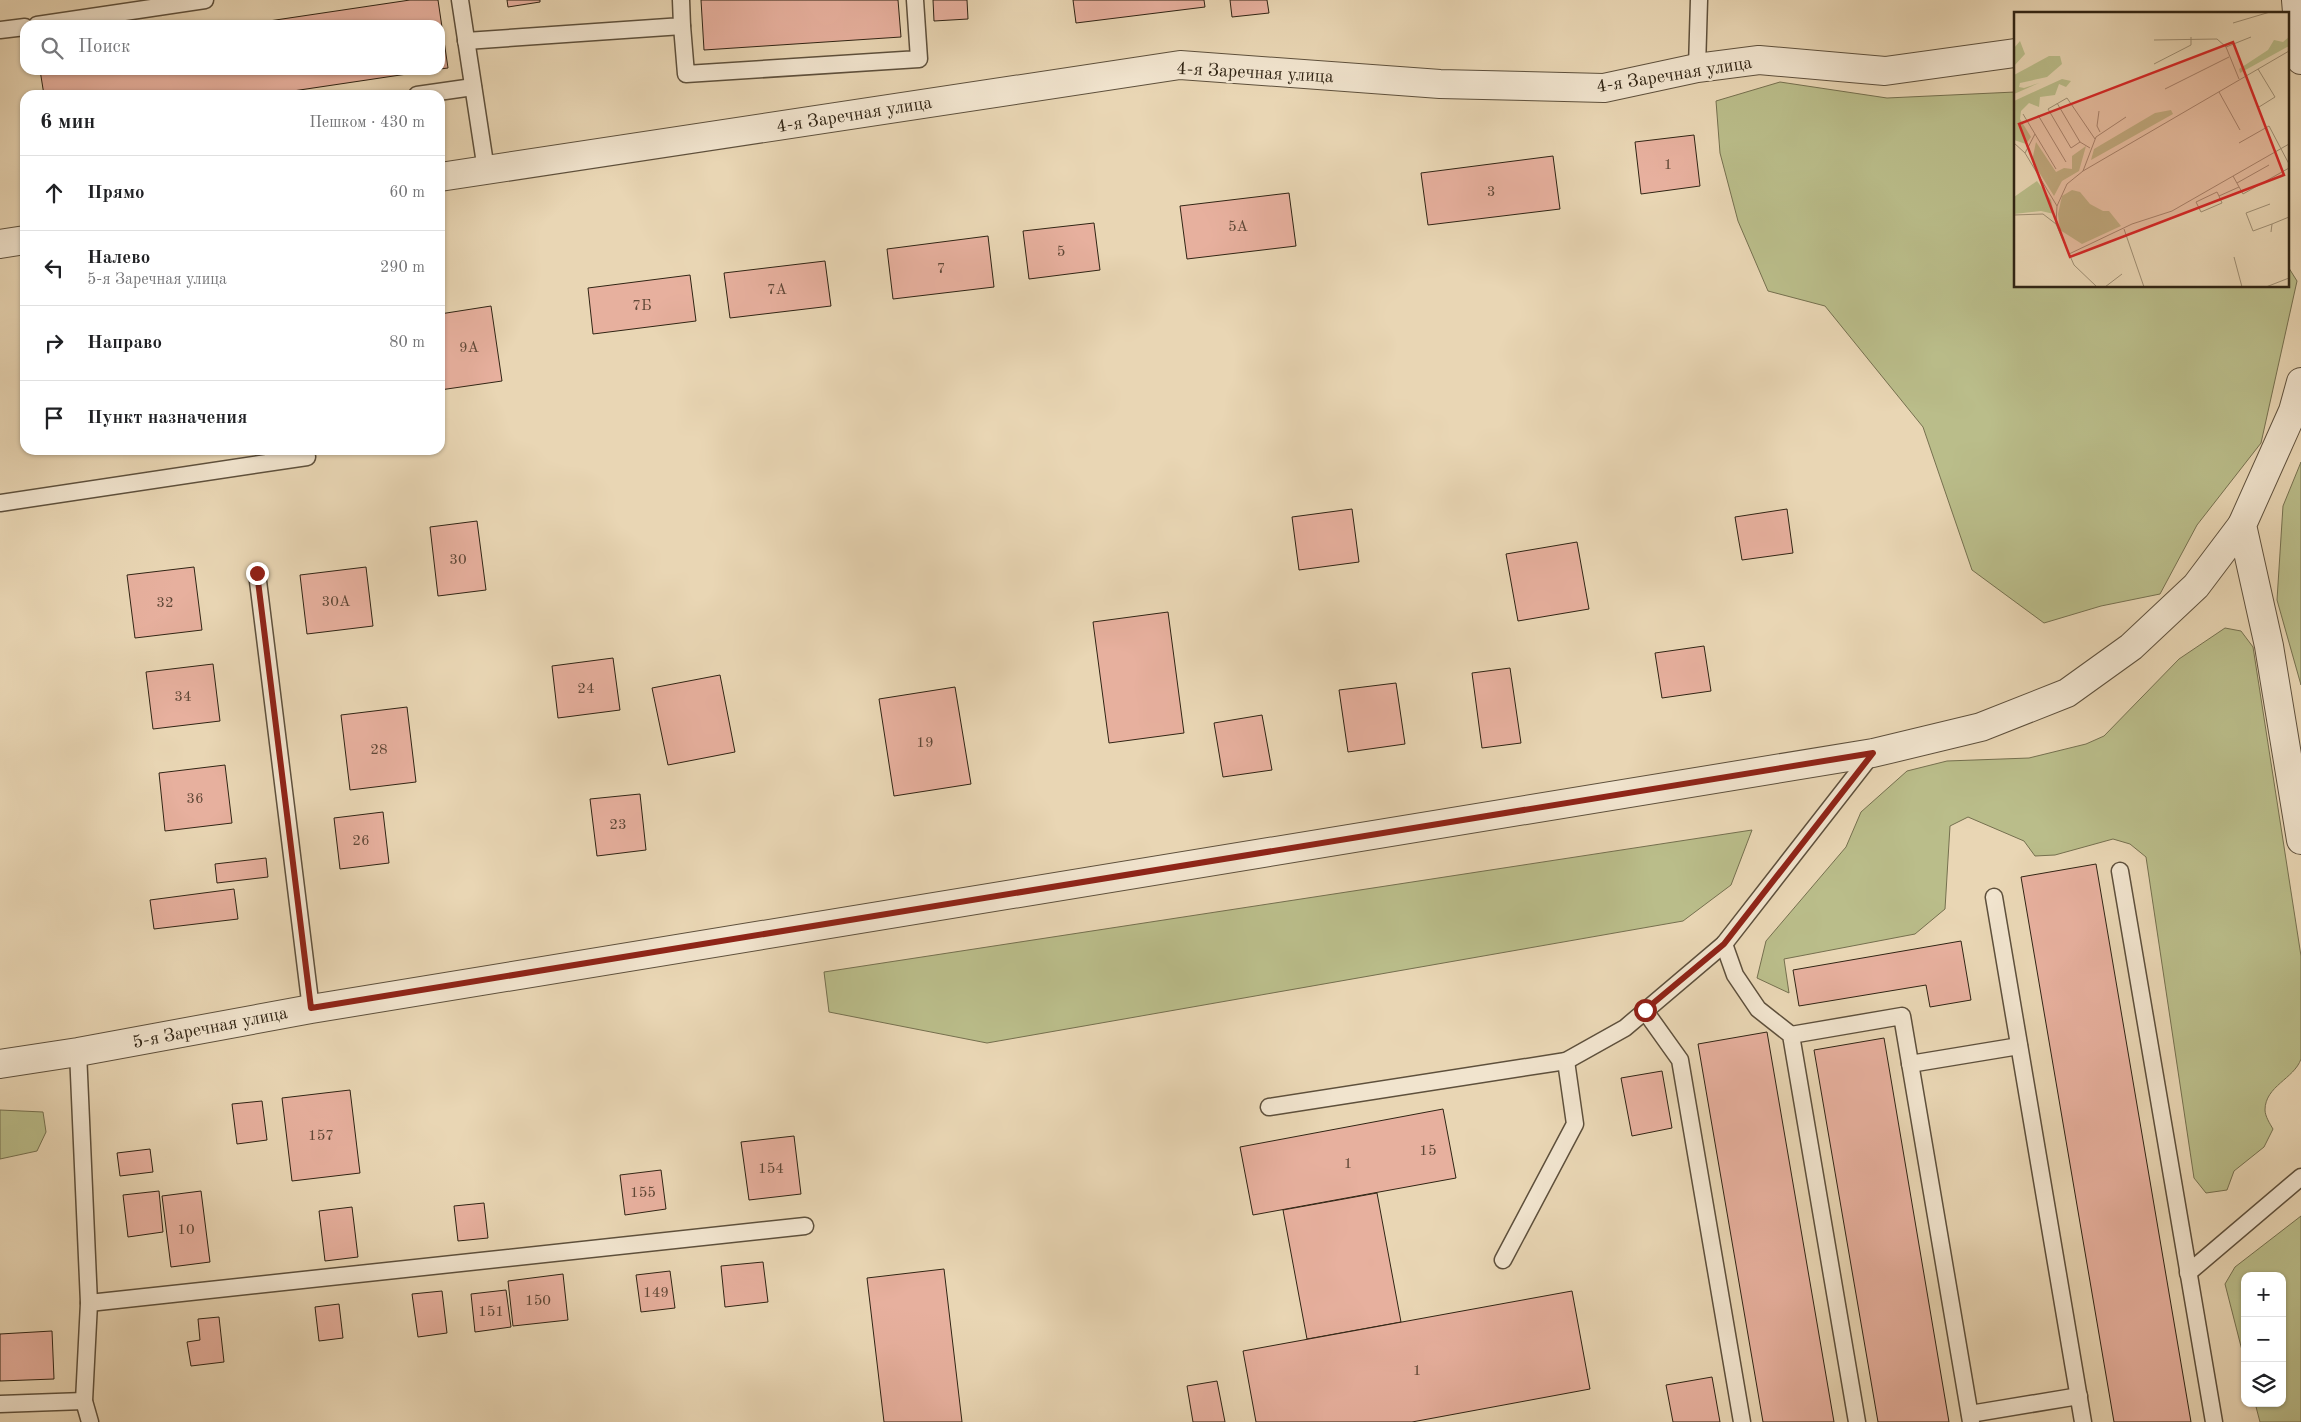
<!DOCTYPE html>
<html lang="ru">
<head>
<meta charset="utf-8">
<style>
	body { margin:0; font-family:"Old Standard TT",serif; background:#f2f2f2; color:#202124 }
	.controls { position:absolute; right:15px; bottom:15px; display:grid; overflow:hidden; border-radius:10px; box-shadow:0 1px 4px #0004 }
	.controls button { width:45px; height:45px; display:grid; place-items:center; padding:0; border:0; border-bottom:1px solid #e0e0e0; background:#fff; color:#202124; font:25px sans-serif }
	.stop { position:absolute; width:15px; height:15px; margin:-11px; border:4px solid #8f2418; border-radius:50%; background:#fff }
	.stop.end { background:#8f2418; border-color:#fff; box-shadow:0 1px 5px #0008 }
	.list { margin:0; padding:0; list-style:none }
	h2 { display:flex; justify-content:space-between; align-items:center; height:65px; margin:0; padding:0 20px; font-size:21px }
	h2 small { font-size:16px; font-weight:400; color:#757577 }
	.list li { display:grid; grid-template-columns:32px 1fr auto; gap:15px; align-items:center; box-sizing:border-box; height:75px; padding:0 20px; border-top:1px solid #e0e0e0 }
	.list b { display:block; font-size:19px; white-space:nowrap }
	.list p { margin:0; font-size:16px; white-space:nowrap; color:#757577 }
	.list em { font-size:16px; font-style:normal; color:#757577 }
	.icon { flex:none; width:28px; height:28px; fill:none; stroke:currentColor; stroke-width:2; stroke-linecap:round; stroke-linejoin:round }
	.map { position:relative; flex:none; width:2301px; height:1422px; overflow:hidden }
	.search { position:absolute; background:#fff; box-shadow:0 1px 4px #0004; left:20px; top:20px; width:425px; height:55px; display:flex; align-items:center; gap:12px; box-sizing:border-box; padding:0 18px; border-radius:15px; color:#757577; font-size:19px }
	.panel { position:absolute; background:#fff; box-shadow:0 1px 4px #0004; left:20px; top:90px; width:425px; height:365px; border-radius:15px }
	.map>svg:first-child { display:block }
</style>
</head>
<body>
<div class="map">
<svg width="2301" height="1422" viewBox="0 0 2301 1422">
	<rect width="100%" height="100%" fill="#e9d6b4"/>
	<filter id="stains"><feTurbulence type="fractalNoise" baseFrequency=".004" numOctaves="4"/><feColorMatrix values="0 0 0 0 .2 0 0 0 0 .09 0 0 0 0 .02 0 0 0 .5 -.17"/></filter>
	<radialGradient id="worn" r=".72"><stop offset=".6" stop-color="#630" stop-opacity="0"/><stop offset="1" stop-color="#630" stop-opacity=".3"/></radialGradient>
	<g fill="#babd8a" stroke="#75704f">
		<polygon points="1780,82 1887,98 2015,92 2015,286 2287,286 2287,265 2297,281 2261,443 2197,525 2160,594 2101,606 2044,623 1972,570 1923,427 1825,306 1768,291 1738,221 1720,153 1716,101"/>
		<polygon points="2301,462 2301,685 2277,600 2283,506"/>
		<path d="M2225 628 2241 631 2253 647 2301 956V1059C2294 1079 2265 1086 2265 1110 2265 1116 2270 1124 2273 1129L2264 1147 2234 1171 2227 1190 2206 1193 2194 1178 2146 857 2130 844 2113 839 2055 855 2035 856 2024 841 1968 817 1950 826 1945 909 1915 934 1784 959 1789 993 1757 978 1766 941 1846 847 1861 812 1907 771 1947 761 2029 758 2086 744 2104 736 2179 659Z"/>
		<polygon points="1752,830 1731,885 1683,921 987,1043 829,1012 824,972"/>
		<polygon points="0,1110 43,1112 46,1132 37,1151 0,1159"/>
		<polygon points="2301,1216 2301,1422 2260,1422 2255,1403 2282,1403 2282,1276 2245,1276 2245,1362 2225,1284 2235,1267"/>
	</g>
	<g fill="#e7b09e" stroke="#302414">
		<polygon points="410,0 438,0 448,68 440,69 440,25 242,25"/>
		<polygon points="507,0 540,0 540,2 508,7"/>
		<polygon points="701,0 898,0 901,37 704,50"/>
		<polygon points="933,0 967,0 968,19 934,21"/>
		<polygon points="1073,0 1204,0 1205,7 1076,23"/>
		<polygon points="1230,0 1267,0 1269,13 1232,17"/>
		<polygon points="40,70 434,70 266,95 44,95"/>
		<polygon points="1694,135 1700,186 1641,194 1635,142"/>
		<polygon points="1553,156 1560,209 1428,225 1421,173"/>
		<polygon points="1289,193 1296,246 1187,259 1180,206"/>
		<polygon points="1094,223 1100,270 1029,279 1023,231"/>
		<polygon points="988,236 994,287 893,299 887,249"/>
		<polygon points="825,261 831,306 730,318 724,273"/>
		<polygon points="690,275 696,321 593,334 588,288"/>
		<polygon points="491,306 502,381 440,390 440,314"/>
		<polygon points="1352,509 1359,562 1299,570 1292,517"/>
		<polygon points="1787,509 1793,553 1742,560 1735,517"/>
		<polygon points="477,521 486,590 438,596 430,527"/>
		<polygon points="1577,542 1589,609 1518,621 1506,554"/>
		<polygon points="194,567 202,630 135,638 127,575"/>
		<polygon points="366,567 373,626 307,634 300,575"/>
		<polygon points="1168,612 1184,733 1109,743 1093,622"/>
		<polygon points="1704,646 1711,691 1662,698 1655,653"/>
		<polygon points="613,658 620,710 558,718 552,666"/>
		<polygon points="213,664 220,721 153,729 146,672"/>
		<polygon points="1510,668 1521,743 1482,748 1472,673"/>
		<polygon points="720,675 735,752 668,765 652,688"/>
		<polygon points="1396,683 1405,744 1348,752 1339,690"/>
		<polygon points="955,687 971,784 894,796 879,699"/>
		<polygon points="407,707 416,782 350,790 341,715"/>
		<polygon points="1262,715 1272,770 1223,777 1214,723"/>
		<polygon points="225,765 232,823 165,831 159,773"/>
		<polygon points="640,794 646,850 597,856 590,799"/>
		<polygon points="383,812 389,863 340,869 334,818"/>
		<polygon points="266,858 268,877 217,883 215,864"/>
		<polygon points="2096,864 2191,1422 2114,1422 2021,877"/>
		<polygon points="234,889 238,919 154,929 150,900"/>
		<polygon points="1961,941 1971,1000 1930,1007 1926,985 1799,1006 1793,970"/>
		<polygon points="1767,1032 1834,1422 1763,1422 1698,1044"/>
		<polygon points="1884,1038 1949,1422 1878,1422 1814,1050"/>
		<polygon points="1662,1071 1672,1128 1632,1136 1621,1078"/>
		<polygon points="350,1090 360,1173 292,1181 282,1098"/>
		<polygon points="262,1101 267,1140 237,1144 232,1104"/>
		<polygon points="1443,1109 1456,1178 1253,1215 1240,1147"/>
		<polygon points="794,1136 801,1194 749,1200 741,1142"/>
		<polygon points="150,1149 153,1172 120,1176 117,1153"/>
		<polygon points="661,1170 666,1209 625,1215 620,1175"/>
		<polygon points="159,1191 163,1232 128,1237 123,1195"/>
		<polygon points="201,1191 210,1262 171,1267 162,1196"/>
		<polygon points="1377,1193 1401,1322 1307,1339 1283,1210"/>
		<polygon points="484,1203 488,1238 458,1241 454,1206"/>
		<polygon points="352,1207 358,1257 325,1261 319,1211"/>
		<polygon points="763,1262 768,1302 725,1307 721,1266"/>
		<polygon points="944,1269 962,1422 884,1422 867,1278"/>
		<polygon points="670,1271 675,1308 641,1312 636,1275"/>
		<polygon points="563,1274 568,1320 513,1326 508,1281"/>
		<polygon points="506,1290 511,1327 475,1332 471,1294"/>
		<polygon points="442,1291 447,1333 418,1337 412,1294"/>
		<polygon points="1572,1291 1590,1389 1412,1422 1256,1422 1243,1351"/>
		<polygon points="339,1304 343,1338 319,1341 315,1307"/>
		<polygon points="219,1317 224,1362 191,1366 187,1342 200,1340 198,1319"/>
		<polygon points="52,1331 54,1379 0,1381 0,1334"/>
		<polygon points="1712,1377 1720,1422 1673,1422 1666,1385"/>
		<polygon points="1217,1381 1225,1422 1193,1422 1187,1386"/>
	</g>
	<g fill="none" stroke-linecap="round" stroke-linejoin="round">
		<g stroke="#5e503c" stroke-width="19">
			<g id="service">
				<polyline points="460,0 486,170"/>
				<polyline points="37,25 205,0"/>
				<polyline points="682,26 686,74 919,59 915,0"/>
				<polyline points="0,30 25,27"/>
				<polyline points="466,41 682,26 681,0"/>
				<polyline points="1697,68 1699,0"/>
				<polyline points="417,95 473,87"/>
				<polyline points="0,503 307,457"/>
				<polyline points="257,573 311,1009"/>
				<polyline points="2120,871 2214,1422"/>
				<polyline points="1994,897 2083,1422"/>
				<polyline points="1724,944 1735,975 1758,1009 1791,1035 1857,1422"/>
				<polyline points="1645,1011 1680,1060 1742,1422"/>
				<polyline points="1791,1035 1902,1016 1971,1422"/>
				<polyline points="78,1052 89,1303 84,1401 90,1422"/>
				<polyline points="1910,1064 2019,1046"/>
				<polyline points="1269,1107 1566,1061 1625,1028 1724,944 1873,753"/>
				<polyline points="1503,1260 1575,1124 1566,1061"/>
				<polyline points="2188,1273 2301,1177"/>
				<polyline points="89,1303 805,1226"/>
				<polyline points="0,1404 84,1401"/>
				<polyline points="1970,1414 2079,1396"/>
			</g>
		</g>
		<g stroke="#5e503c" stroke-width="30">
			<g id="minor">
				<polyline points="2296,0 2301,60"/>
				<polyline points="440,177 1180,65 1440,84 1604,88 1697,68 1759,60 1885,71 2015,53"/>
				<polyline points="0,244 25,240"/>
				<polyline points="2301,382 2293,411 2242,525 2269,646 2301,840"/>
				<polyline points="0,1064 78,1052 311,1009 1873,753 1981,727 2067,693 2131,647 2196,586 2242,525"/>
			</g>
		</g>
		<use href="#service" stroke="#f1e4ce" stroke-width="16"/>
		<use href="#minor" stroke="#f1e4ce" stroke-width="28"/>
	</g>
	<g fill="none" stroke-linecap="round" stroke-linejoin="round">
		<polyline stroke="#8f2418" stroke-width="6" points="257,573 311,1008 1873,753 1724,944 1645,1010"/>
	</g>
	<g text-anchor="middle" stroke-width="5" stroke-linejoin="round" paint-order="stroke">
		<g font-size="15" fill="#5e4736">
			<text x="1668" y="169">1</text>
			<text x="1491" y="196">3</text>
			<text x="1238" y="231">5А</text>
			<text x="1061" y="256">5</text>
			<text x="941" y="273">7</text>
			<text x="777" y="294">7А</text>
			<text x="642" y="310">7Б</text>
			<text x="469" y="352">9А</text>
			<text x="458" y="564">30</text>
			<text x="336" y="606">30А</text>
			<text x="165" y="607">32</text>
			<text x="586" y="693">24</text>
			<text x="183" y="701">34</text>
			<text x="925" y="747">19</text>
			<text x="379" y="754">28</text>
			<text x="195" y="803">36</text>
			<text x="618" y="829">23</text>
			<text x="361" y="845">26</text>
			<text x="321" y="1140">157</text>
			<text x="1428" y="1155">15</text>
			<text x="1348" y="1168">1</text>
			<text x="771" y="1173">154</text>
			<text x="643" y="1197">155</text>
			<text x="186" y="1234">10</text>
			<text x="656" y="1297">149</text>
			<text x="538" y="1305">150</text>
			<text x="491" y="1316">151</text>
			<text x="1417" y="1375">1</text>
		</g>
		<g font-size="18" fill="#302414" stroke="#f1e4ce">
			<text transform="translate(1255 72) rotate(3)" y="6">4-я Заречная улица</text>
			<text transform="translate(1674 74) rotate(-9)" y="6">4-я Заречная улица</text>
			<text transform="translate(854 114) rotate(-9)" y="6">4-я Заречная улица</text>
			<text transform="translate(210 1027) rotate(-11)" y="6">5-я Заречная улица</text>
		</g>
	</g>
	<g transform="translate(2014 12)">
		<rect width="275" height="275" fill="#e9d6b4"/>
		<path d="M275 25V34L226 61 225 57 254 38 260 28 269 30ZM6 29 11 42 0 54V36ZM35 44H46L48 52 33 65 6 71 5 75 10 76 25 71 0 82V63ZM48 67 57 69 52 75 45 72 41 83 26 85 25 95 15 91 7 99 6 107 17 125 12 132 0 128V89ZM157 98 159 102 77 148 80 137 141 101ZM22 130 42 160 50 156 58 157V144L72 134 65 159 48 169 40 184 18 149ZM23 169 37 188 40 202 27 199 0 202V185ZM58 178 66 180 76 192 89 199H95L107 214 68 232 46 218 44 202 48 184Z" fill="#babd8a"/>
		<path fill="none" stroke="#9f8f74" stroke-width="1" d="M219 11 256 0M140 28 203 27 212 35 225 67M212 35 237 25M140 52 177 33V25M244 57 261 85 245 95M151 77 215 45M205 80 226 118M43 91 66 130 76 136M85 99 83 114 86 120M9 102 42 157M24 103 52 150M66 130 57 136 34 97 53 86 81 127M0 131 11 141 43 194 42 212 60 253 83 275M225 131 255 114 275 152M11 141 21 122M69 159 82 125 112 105M219 164 229 182 275 156M223 171 255 153M205 184 203 180 182 190 187 200 208 191 205 184 225 175M256 192 232 201 239 219 258 212M43 194 53 172 69 159 275 39M0 203 29 202 42 212M110 217 130 275M257 220 258 212 275 205M55 242 118 212 158 199 275 132M220 245 228 275M91 275 108 262M252 275 275 266"/>
		<path fill="#d62828" fill-opacity="0.15" stroke="#d62828" stroke-width="2.5" d="M219 30 270 163 56 245 5 112Z"/>
		<rect width="275" height="275" fill="none" stroke="#302414" stroke-width="2.5"/>
	</g>
	<rect width="100%" height="100%" filter="url(#stains)"/>
	<rect width="100%" height="100%" fill="url(#worn)"/>
</svg>
<div class="controls">
<button>+</button>
<button>−</button>
<button><svg class="icon" aria-label="layers" viewBox="0 0 24 24"><path d="M12 4l9 5-9 5-9-5zM3 14l9 5 9-5"/></svg></button>
</div>
<div class="stop" style="left:1645px;top:1010px"></div>
<div class="stop end" style="left:257px;top:573px"></div>
<div class="search"><svg class="icon" aria-label="search" viewBox="0 0 24 24"><circle cx="10" cy="10" r="6"/><path d="M15 15l6 6"/></svg>Поиск</div>
<section class="panel">
<h2>6 мин<small>Пешком · 430 m</small></h2>
<ul class="list">
<li><svg class="icon" aria-label="ahead" viewBox="0 0 24 24"><path d="M12 20V5M6 11l6-6 6 6"/></svg><div><b>Прямо</b></div><em>60 m</em></li>
<li><svg class="icon" aria-label="left" viewBox="0 0 24 24"><path d="M17 20v-9H6M10 6l-5 5 5 5"/></svg><div><b>Налево</b><p>5-я Заречная улица</p></div><em>290 m</em></li>
<li><svg class="icon" aria-label="right" viewBox="0 0 24 24"><path d="M7 20v-9h11M14 6l5 5-5 5"/></svg><div><b>Направо</b></div><em>80 m</em></li>
<li><svg class="icon" aria-label="arrive" viewBox="0 0 24 24"><path d="M6 21V4h12l-3 4 3 4H6"/></svg><div><b>Пункт назначения</b></div></li>
</ul>
</section>
</div>
</body>
</html>
